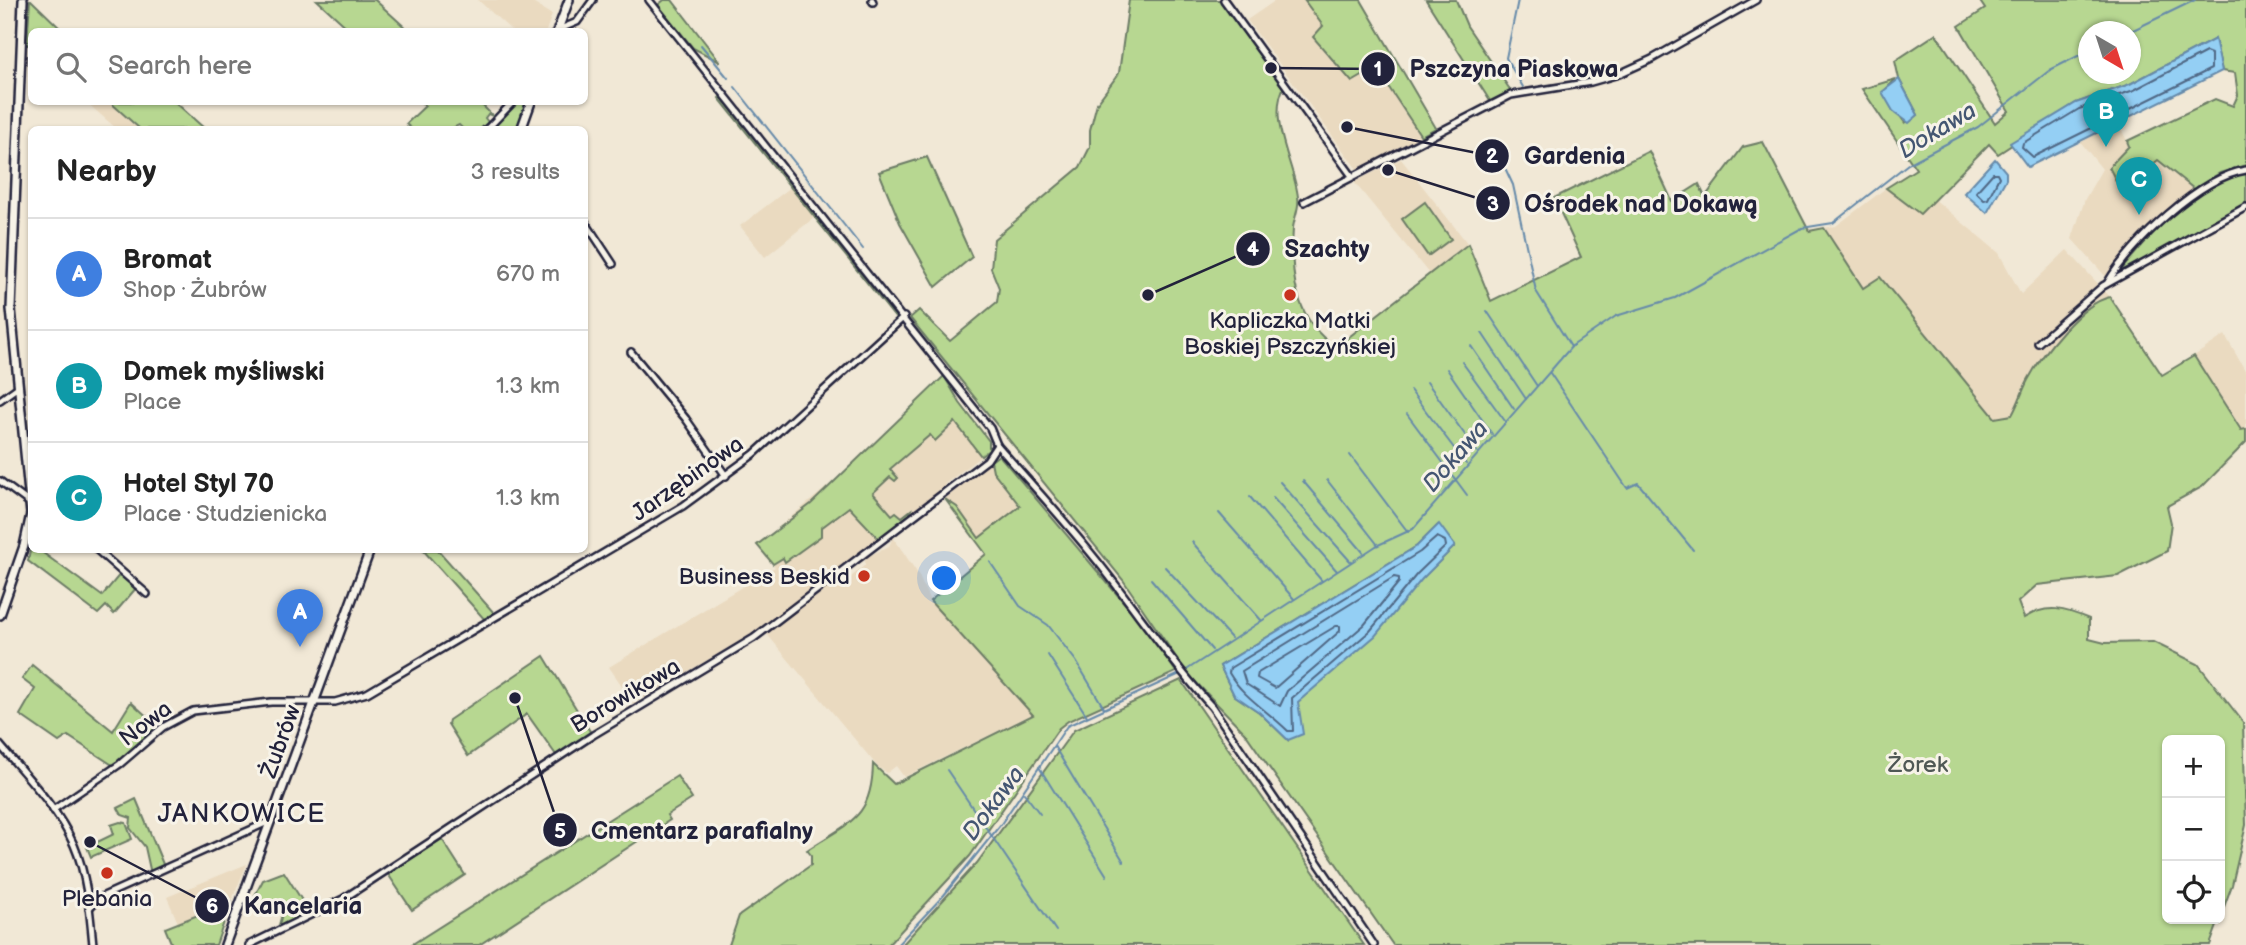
<!DOCTYPE html>
<html lang="en">
<head>
<meta charset="utf-8">
<style>
	body { margin:0; font-family:"Balsamiq Sans",sans-serif; background:#f2f2f2; color:#222 }
	.controls { position:absolute; right:21px; bottom:21px; display:grid; overflow:hidden; border-radius:10px; box-shadow:0 2px 5px #0004 }
	.controls button { width:63px; height:63px; display:grid; place-items:center; padding:0; border:0; border-bottom:2px solid #e0e0e0; background:#fff; color:#222; font:35px sans-serif }
	.compass { position:absolute; left:2078px; top:21px; width:63px; height:63px; border-radius:50%; background:#fff; box-shadow:0 2px 5px #0004; rotate:141deg }
	.you { position:absolute; left:945px; top:579px; width:24px; height:24px; margin:-18px; border:5px solid #fff; border-radius:50%; background:#1a73e8; box-shadow:0 0 0 10px #1a73e833 }
	.badge { display:grid; place-items:center; width:46px; height:46px; border-radius:50%; background:#c8321e; color:#fff; font-size:23px; font-weight:700 }
	.pin { position:absolute; translate:-50% -58px; filter:drop-shadow(0 2px 4px #0008) }
	.pin::after { content:''; position:absolute; top:37px; width:24px; height:21px; background:inherit; clip-path:polygon(0 0,100% 0,50% 100%) }
	.list { margin:0; padding:0; list-style:none }
	h2 { display:flex; justify-content:space-between; align-items:center; height:91px; margin:0; padding:0 28px; font-size:30px }
	h2 small { font-size:23px; font-weight:400; color:#767676 }
	.list li { display:grid; grid-template-columns:46px 1fr auto; gap:21px; align-items:center; box-sizing:border-box; height:112px; padding:0 28px; border-top:2px solid #e0e0e0 }
	.list b { display:block; font-size:26px; white-space:nowrap }
	.list p { margin:0; font-size:23px; white-space:nowrap; color:#767676 }
	.list em { font-size:23px; font-style:normal; color:#767676 }
	.icon { flex:none; width:38px; height:38px; fill:none; stroke:currentColor; stroke-width:2; stroke-linecap:round; stroke-linejoin:round }
	.map { position:relative; flex:none; width:2246px; height:945px; overflow:hidden }
	.search { position:absolute; background:#fff; box-shadow:0 2px 5px #0004; left:28px; top:28px; width:560px; height:77px; display:flex; align-items:center; gap:18px; box-sizing:border-box; padding:0 24px; border-radius:10px; color:#767676; font-size:26px }
	.panel { position:absolute; background:#fff; box-shadow:0 2px 5px #0004; left:28px; top:126px; width:560px; height:427px; border-radius:10px }
	.map>svg:first-child { display:block }
</style>
</head>
<body>
<div class="map">
<svg width="2246" height="945" viewBox="0 0 2246 945">
	<rect width="100%" height="100%" fill="#f1e8d6"/>
	<filter id="ink" filterUnits="userSpaceOnUse"><feTurbulence type="fractalNoise" baseFrequency=".0143" numOctaves="2"/><feDisplacementMap in="SourceGraphic" scale="14" xChannelSelector="R" yChannelSelector="G"/><feConvolveMatrix kernelMatrix="1 2 1 2 8 2 1 2 1" color-interpolation-filters="sRGB"/></filter>
	<g filter="url(#ink)">
		<g fill="#eadac0">
			<polygon points="478,0 528,0 552,15 546,31 512,31"/>
			<polygon points="1276,0 1304,0 1323,26 1313,37 1352,82 1376,68 1421,136 1359,172 1247,20"/>
			<polygon points="86,102 110,102 141,129 117,129"/>
			<polygon points="2117,121 2129,145 2120,191 2158,160 2194,189 2107,278 2072,239 2085,199 2102,169 2079,140"/>
			<polygon points="1401,159 1468,244 1430,275 1354,182"/>
			<polygon points="791,187 815,217 765,257 740,226"/>
			<polygon points="1886,188 1920,213 1934,199 1999,253 2021,294 2067,250 2110,297 2097,300 2026,382 2012,415 1995,418 1880,277 1864,288 1824,228 1836,226"/>
			<polygon points="2225,335 2246,372 2246,429 2242,430 2194,356"/>
			<polygon points="960,403 989,441 989,450 945,484 942,491 921,508 752,634 634,703 609,667 775,567 757,545 845,472"/>
			<polygon points="999,455 1041,509 986,554 945,499"/>
			<polygon points="893,537 918,574 930,601 952,618 1033,714 904,777 896,766 887,773 878,767 766,633 833,582 844,583 865,565 865,558 889,546"/>
			<polygon points="247,864 231,902 178,923 167,897"/>
		</g>
		<g fill="#b7d791" stroke="#6c7c66" stroke-width="2" fill-rule="evenodd">
			<polygon points="30,0 31,0 63,31 32,32 30,45 27,45"/>
			<polygon points="317,0 375,0 409,31 351,31"/>
			<polygon points="664,0 672,0 720,62 693,48 658,5"/>
			<path d="M1129 0H1225L1286 83C1265 117 1294 162 1298 197 1300 207 1294 218 1293 228 1290 274 1295 321 1336 347L1468 244 1491 301 1581 257 1554 198 1649 151 1672 201 1699 184 1705 197 1743 147 1763 142 1809 231 1824 228 1863 288 1880 277 1995 418 2012 415C2019 403 2022 391 2028 380 2042 354 2081 303 2110 297L2162 375 2194 356 2241 430 2246 429V442L2202 487 2167 506 2171 523 2167 551 2118 576 2037 585 2018 602 2024 618C2047 603 2066 609 2089 619V639L2105 643 2153 642 2198 664 2243 722 2246 825 2232 885 2210 945H1393L1245 733 1187 673 1123 580 910 318 919 310 950 341 997 302 999 288 991 268 994 239 1080 167 1090 147V130L1097 103 1119 73ZM1438 525 1455 546 1297 702 1288 740 1259 712 1234 695 1220 666 1417 546ZM2167 740H2220V919H2167Z"/>
			<polygon points="1304,0 1361,0 1436,128 1421,136 1376,68 1352,82 1313,37 1323,26"/>
			<polygon points="1426,0 1456,0 1467,26 1511,91 1490,101"/>
			<path d="M1979 0H2246V165L2220 173 2194 189 2158 160 2121 191 2109 167 2129 146 2127 141 2215 99 2233 106 2238 95 2235 73 2222 71 2215 39 2130 84 2076 103 1998 154 1989 144 1920 214 1886 188 1916 169 1862 89 1896 79 1883 92 1905 123 1918 115 1899 79 1895 61 1936 34 1995 123 2009 111 1959 26 1985 9ZM2088 32H2130V74H2088Z"/>
			<polygon points="721,96 900,316 897,320 719,98"/>
			<polygon points="110,102 175,102 205,129 140,129"/>
			<polygon points="421,102 479,102 493,116 488,114 485,118 488,122 480,129 463,129 459,125 451,129 412,129 406,124 425,106"/>
			<polygon points="517,102 528,102 517,129 491,130"/>
			<polygon points="927,157 972,257 936,287 900,223 879,172"/>
			<path d="M2246 174V205L2117 275C2144 242 2200 175 2246 174Z"/>
			<polygon points="1425,202 1451,239 1428,256 1402,219"/>
			<polygon points="944,376 960,403 989,441 989,450 981,456 955,422 935,441 930,435 890,469 898,478 895,481 890,477 873,493 892,515 896,512 902,517 911,510 909,517 879,539 849,507 821,528 821,536 785,562 783,558 773,564 757,545 811,504"/>
			<path d="M999 455 1148 631 1176 672 1068 721 1059 728 970 856 888 945H729L739 916 811 865V855L807 850C849 822 872 819 873 764L894 784 1033 715 930 601 986 554 945 499 957 507 979 538 1020 506 993 471 991 461Z"/>
			<polygon points="31,546 32,550 39,550 102,596 121,573 137,587 114,614 106,606 98,614 28,561"/>
			<polygon points="423,550 438,550 495,614 485,620"/>
			<polygon points="544,656 591,733 556,755 527,714 468,756 448,724 449,720"/>
			<polygon points="32,665 113,731 131,702 160,728 114,766 68,736 59,742 20,715 35,689 22,679"/>
			<polygon points="1181,680 1364,945 902,945 977,863 1074,730"/>
			<polygon points="677,776 692,799 667,815 670,820 479,945 411,945"/>
			<polygon points="136,799 165,869 151,874 145,847 130,828 131,818 122,815 118,808"/>
			<polygon points="120,822 126,823 132,839 91,857 87,847 114,834 111,825"/>
			<polygon points="442,839 465,875 412,910 388,874"/>
			<polygon points="284,872 310,913 278,929 282,914 251,903 263,880"/>
			<polygon points="231,902 216,945 172,945 165,928"/>
		</g>
		<g fill="#94cff4" stroke="#668aaa" stroke-width="2">
			<polygon points="2215,39 2222,71 2028,167 2010,143 2076,103 2130,84"/>
			<polygon points="1899,79 1918,115 1909,123 1893,111 1882,92"/>
			<polygon points="1995,159 2006,172 2006,179 1987,213 1964,193"/>
			<polygon points="1439,524 1455,546 1422,579 1375,636 1298,702 1303,734 1288,740 1259,712 1234,695 1220,666 1417,546"/>
		</g>
		<g fill="none" stroke-linecap="round" stroke-linejoin="round">
			<g stroke="#506785" stroke-width="2">
				<polygon points="2206,52 2211,54 2211,69 2033,157 2022,147 2023,143 2079,109 2134,90"/>
				<polygon points="1993,173 1997,173 1999,177 1988,199 1984,200 1976,192"/>
				<path d="M1437 537 1445 541 1446 546 1417 574 1370 631 1292 698 1293 731H1288C1268 711 1243 697 1229 673L1230 668 1420 552Z"/>
				<polygon points="1394,577 1399,578 1399,582 1364,625 1287,691 1280,706 1246,684 1242,671"/>
				<polygon points="1336,626 1340,626 1340,631 1275,688 1257,678 1258,673"/>
			</g>
			<g stroke="#668aaa" stroke-width="2">
				<polyline points="1518,0 1506,58 1523,87"/>
				<polyline points="2129,32 2195,0"/>
				<polyline points="701,45 728,78"/>
				<polyline points="735,87 863,249"/>
				<polyline points="1501,148 1499,155 1513,185 1536,291 1571,347"/>
				<polyline points="1487,311 1537,386"/>
				<polyline points="1482,333 1526,399"/>
				<polyline points="1471,346 1514,409"/>
				<polyline points="1462,362 1505,421"/>
				<polyline points="1447,369 1492,434"/>
				<polyline points="1550,373 1627,488 1638,483 1693,550"/>
				<polyline points="1427,382 1478,453"/>
				<polyline points="1410,390 1466,464"/>
				<polyline points="1407,414 1467,495"/>
				<polyline points="1350,455 1408,532"/>
				<polyline points="1327,480 1378,545"/>
				<polyline points="1303,481 1363,552"/>
				<polyline points="1280,482 1351,562"/>
				<polyline points="1250,497 1322,581"/>
				<polyline points="1273,498 1337,571"/>
				<polyline points="1219,513 1294,599"/>
				<polyline points="1192,542 1261,620"/>
				<polyline points="990,562 1020,606 1048,625 1076,661 1104,708"/>
				<polyline points="1165,567 1231,638"/>
				<polyline points="1151,579 1212,650"/>
				<polyline points="1048,655 1087,716"/>
				<polyline points="1185,671 1376,546 1413,529 1572,346 1616,316 1675,298 1802,228 1833,223 1908,164 1978,127 2050,70 2088,51"/>
				<polyline points="1054,746 1124,862"/>
				<polyline points="1039,767 1107,876"/>
				<polyline points="947,770 1056,931"/>
				<polyline points="1024,793 1040,814"/>
				<polyline points="897,945 944,895 1001,824 1067,726 1180,674"/>
			</g>
			<g stroke="#22223b" stroke-width="10">
				<g id="street">
					<path d="M649 0 990 428 997 445C1032 485 1069 525 1102 567 1139 614 1172 663 1212 707L1374 945"/>
					<polyline points="872,0 873,2"/>
					<polyline points="1224,0 1352,176"/>
					<polyline points="558,30 577,22 593,0"/>
					<polyline points="486,130 513,102"/>
					<polyline points="1304,202 1511,95 1591,82 1619,74 1652,59 1756,0"/>
					<polyline points="584,220 613,264"/>
					<path d="M2108 282C2131 243 2200 177 2246 170"/>
					<polyline points="2038,343 2103,286 2246,207"/>
					<polyline points="631,352 686,419 726,476"/>
					<polyline points="0,400 18,387"/>
					<polyline points="0,481 31,504"/>
					<polyline points="97,550 147,594"/>
					<path d="M0 745C26 776 57 807 74 845 87 875 90 913 93 945"/>
					<polyline points="53,810 120,764 163,727 193,711 271,702 335,702 367,693 683,506 754,454 904,317"/>
					<polyline points="89,908 99,898 270,821"/>
					<polyline points="249,945 343,899 593,735 754,638 987,460 997,445"/>
				</g>
			</g>
			<g stroke="#22223b" stroke-width="12">
				<g id="secondary">
					<polyline points="557,32 569,0"/>
					<polyline points="521,130 531,102"/>
					<polyline points="0,615 24,546 31,514 11,309 23,0"/>
					<polyline points="225,945 370,550"/>
				</g>
			</g>
			<use href="#street" stroke="#f7f3e8" stroke-width="5"/>
			<use href="#secondary" stroke="#f7f3e8" stroke-width="7"/>
		</g>
	</g>
	<g fill="#c8321e" stroke="#f7f3e8" stroke-width="2.5">
		<circle cx="1290" cy="295" r="7"/>
		<circle cx="864" cy="576" r="7"/>
		<circle cx="107" cy="873" r="7"/>
	</g>
	<g text-anchor="middle" stroke-width="6" stroke-linejoin="round" paint-order="stroke">
		<g font-size="23" fill="#22223b" stroke="#f7f3e8">
			<text x="1290" y="328">Kapliczka Matki<tspan x="1290" dy="26">Boskiej Pszczyńskiej</tspan></text>
			<text x="850" y="584" text-anchor="end">Business Beskid</text>
			<text x="107" y="906">Plebania</text>
		</g>
		<g font-size="23" fill="#22223b" stroke="#f7f3e8">
			<text transform="translate(687 478) rotate(-35)" y="8">Jarzębinowa</text>
			<text transform="translate(625 695) rotate(-31)" y="8">Borowikowa</text>
			<text transform="translate(145 723) rotate(-37)" y="8">Nowa</text>
			<text transform="translate(280 741) rotate(-70)" y="8">Żubrów</text>
		</g>
		<g font-size="23" fill="#4f5855" stroke="#f7f3e8">
			<text x="1918" y="772">Żorek</text>
		</g>
		<g font-size="24" font-style="italic" fill="#445672" stroke="#f7f3e8">
			<text transform="translate(1937 130) rotate(-31)" y="8">Dokawa</text>
			<text transform="translate(1455 456) rotate(-49)" y="8">Dokawa</text>
			<text transform="translate(993 803) rotate(-53)" y="8">Dokawa</text>
		</g>
		<g font-size="26" letter-spacing="2" fill="#22223b" stroke="#f7f3e8">
			<text x="242" y="822">JANKOWICE</text>
		</g>
	</g>
	<path fill="none" stroke="#22223b" stroke-width="2.5" d="M1271 68L1378 69M1347 127L1492 156M1388 170L1493 203M1148 295L1253 249M515 698L560 830M90 842L212 906"/>
	<g fill="#22223b" stroke="#f7f3e8" stroke-width="2.5">
		<circle cx="1271" cy="68" r="7"/>
		<circle cx="1347" cy="127" r="7"/>
		<circle cx="1388" cy="170" r="7"/>
		<circle cx="1148" cy="295" r="7"/>
		<circle cx="515" cy="698" r="7"/>
		<circle cx="90" cy="842" r="7"/>
		<circle cx="1378" cy="69" r="18"/>
		<circle cx="1492" cy="156" r="18"/>
		<circle cx="1493" cy="203" r="18"/>
		<circle cx="1253" cy="249" r="18"/>
		<circle cx="560" cy="830" r="18"/>
		<circle cx="212" cy="906" r="18"/>
	</g>
	<g font-size="21" text-anchor="middle" font-weight="bold" fill="#fff">
		<text x="1378" y="76">1</text>
		<text x="1492" y="163">2</text>
		<text x="1493" y="211">3</text>
		<text x="1253" y="256">4</text>
		<text x="560" y="838">5</text>
		<text x="212" y="913">6</text>
	</g>
	<g font-size="24" text-anchor="middle" font-weight="bold" fill="#22223b" stroke="#f7f3e8" stroke-width="6" stroke-linejoin="round" paint-order="stroke">
		<text x="1514" y="77">Pszczyna Piaskowa</text>
		<text x="1575" y="164">Gardenia</text>
		<text x="1641" y="212">Ośrodek nad Dokawą</text>
		<text x="1327" y="257">Szachty</text>
		<text x="702" y="839">Cmentarz parafialny</text>
		<text x="303" y="914">Kancelaria</text>
	</g>
</svg>
<div class="controls">
<button>+</button>
<button>−</button>
<button><svg class="icon" aria-label="locate" viewBox="0 0 24 24"><circle cx="12" cy="12" r="6"/><path d="M12 2v4M12 18v4M2 12h4M18 12h4"/></svg></button>
</div>
<svg class="compass" viewBox="-18 -18 36 36"><path d="M0-13l5 13h-10z" fill="#e53935"/><path d="M0 13l5-13h-10z" fill="#767676"/></svg>
<div class="you"></div>
<div class="pin badge" style="left:300px;top:647px;background:#3f7fe0">A</div>
<div class="pin badge" style="left:2106px;top:147px;background:#0f9aa8">B</div>
<div class="pin badge" style="left:2139px;top:215px;background:#0f9aa8">C</div>
<div class="search"><svg class="icon" aria-label="search" viewBox="0 0 24 24"><circle cx="10" cy="10" r="6"/><path d="M15 15l6 6"/></svg>Search here</div>
<section class="panel">
<h2>Nearby<small>3 results</small></h2>
<ul class="list">
<li><span class="badge" style="background:#3f7fe0">A</span><div><b>Bromat</b><p>Shop · Żubrów</p></div><em>670 m</em></li>
<li><span class="badge" style="background:#0f9aa8">B</span><div><b>Domek myśliwski</b><p>Place</p></div><em>1.3 km</em></li>
<li><span class="badge" style="background:#0f9aa8">C</span><div><b>Hotel Styl 70</b><p>Place · Studzienicka</p></div><em>1.3 km</em></li>
</ul>
</section>
</div>
</body>
</html>
